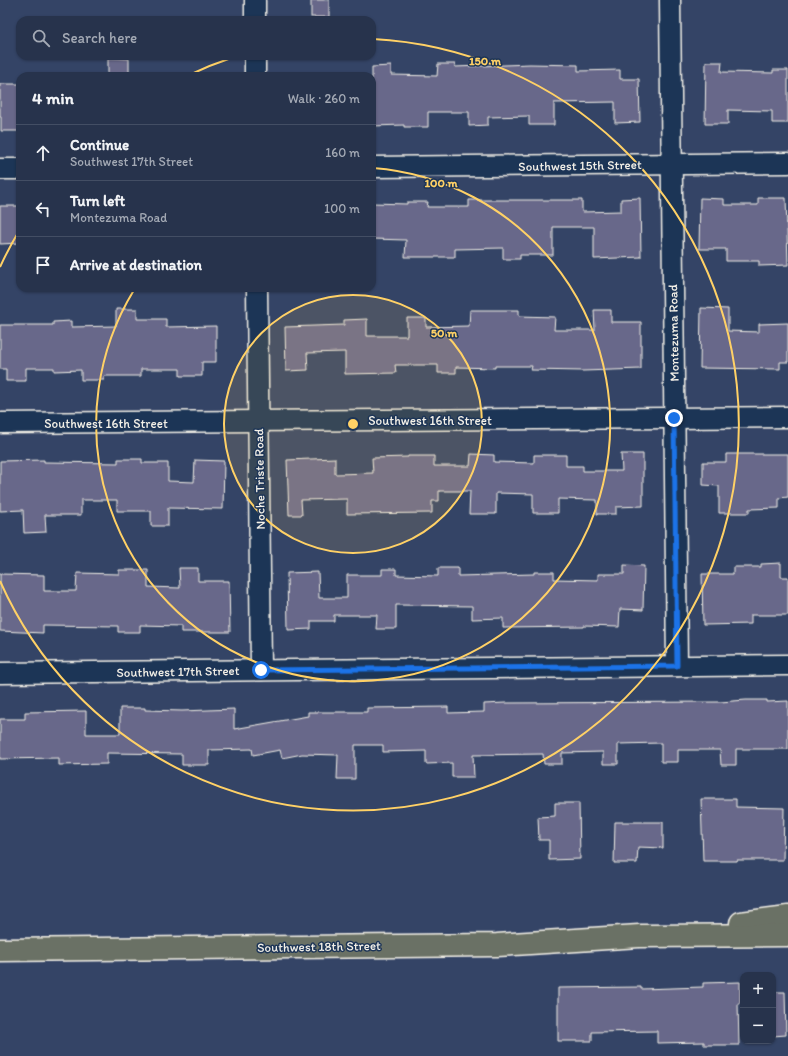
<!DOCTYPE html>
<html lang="en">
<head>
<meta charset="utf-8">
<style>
	body { margin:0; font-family:Itim,sans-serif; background:#333f56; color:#f1f3f6 }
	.controls { position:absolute; right:12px; bottom:12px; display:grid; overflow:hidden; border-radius:8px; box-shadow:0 1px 3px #0004 }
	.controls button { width:36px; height:36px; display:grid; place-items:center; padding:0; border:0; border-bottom:1px solid #434e64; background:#27334c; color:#f1f3f6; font:20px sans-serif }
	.stop { position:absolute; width:12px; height:12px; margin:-9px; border:3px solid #1a73e8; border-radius:50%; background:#fff }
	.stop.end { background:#1a73e8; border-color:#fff; box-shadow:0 1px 4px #0008 }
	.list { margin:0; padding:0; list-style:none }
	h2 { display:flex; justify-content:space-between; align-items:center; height:52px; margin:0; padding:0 16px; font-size:17px }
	h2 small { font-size:13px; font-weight:400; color:#a4aab5 }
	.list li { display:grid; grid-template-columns:26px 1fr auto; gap:12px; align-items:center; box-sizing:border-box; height:56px; padding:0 16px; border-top:1px solid #434e64 }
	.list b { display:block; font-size:15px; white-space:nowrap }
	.list p { margin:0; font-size:13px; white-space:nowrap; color:#a4aab5 }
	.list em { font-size:13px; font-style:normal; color:#a4aab5 }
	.icon { flex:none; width:22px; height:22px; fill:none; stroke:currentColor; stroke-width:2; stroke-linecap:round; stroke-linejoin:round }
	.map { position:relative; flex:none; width:788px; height:1056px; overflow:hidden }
	.search { position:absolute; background:#27334c; box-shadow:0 1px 3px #0004; left:16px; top:16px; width:360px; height:44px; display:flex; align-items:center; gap:10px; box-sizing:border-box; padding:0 14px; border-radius:12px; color:#a4aab5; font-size:15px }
	.panel { position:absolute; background:#27334c; box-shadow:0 1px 3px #0004; left:16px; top:72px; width:360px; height:220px; border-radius:12px }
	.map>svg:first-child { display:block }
</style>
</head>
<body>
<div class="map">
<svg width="788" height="1056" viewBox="0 0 788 1056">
	<rect width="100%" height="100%" fill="#344466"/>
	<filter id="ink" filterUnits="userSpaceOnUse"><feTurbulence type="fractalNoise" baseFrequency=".025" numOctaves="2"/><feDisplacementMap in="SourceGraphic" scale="8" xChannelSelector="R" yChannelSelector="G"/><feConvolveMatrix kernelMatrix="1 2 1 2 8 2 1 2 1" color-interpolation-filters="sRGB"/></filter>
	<g filter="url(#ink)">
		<g fill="#68688a" stroke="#f4f1e8">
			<rect x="311" y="0" width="18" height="17"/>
			<polygon points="108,58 129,59 129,76 108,76"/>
			<polygon points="706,62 722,62 721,72 773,73 773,70 788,70 788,123 772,123 772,111 728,110 728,124 705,124"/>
			<polygon points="438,64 455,64 455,67 530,64 578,65 578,71 620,70 620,79 639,79 640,122 615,123 615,102 554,103 554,125 529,125 529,116 488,117 488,125 469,126 469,112 428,112 428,127 404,127 404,125 372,126 372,67 391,66 391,75 437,76"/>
			<polygon points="0,84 20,84 20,131 1,131 1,117 0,117"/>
			<polygon points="640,198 641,257 594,259 594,227 553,227 553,255 520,255 520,259 503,259 503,248 455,249 455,257 405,257 406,240 372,239 372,203 407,204 407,202 428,202 427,207 469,207 469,200 582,200 582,212 621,211 621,199"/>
			<polygon points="700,198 724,199 724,205 758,205 758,198 786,198 788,265 759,266 759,261 726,261 726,249 699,249"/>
			<polygon points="0,206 20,206 20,243 0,244"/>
			<polygon points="701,308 728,309 728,331 759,332 759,324 788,323 788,362 780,362 780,369 700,368"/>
			<polygon points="116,309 137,309 137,319 166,319 166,327 216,326 216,362 202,362 202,376 180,376 180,369 141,369 141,376 104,376 104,380 81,380 81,370 54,371 54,368 26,368 26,381 6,381 6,369 0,369 0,325 53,325 53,322 71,321 71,327 116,326"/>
			<polygon points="470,310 519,310 519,316 555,317 554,330 595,330 594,310 611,310 611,322 641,322 641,369 583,371 531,370 532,366 495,366 495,368 456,367 456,373 438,373 438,365 395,365 396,373 345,374 345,352 307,353 308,370 286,371 285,327 344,325 344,320 367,319 367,336 407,336 407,318 426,318 426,327 469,326"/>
			<polygon points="471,454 494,455 494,462 534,463 534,455 566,455 566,466 583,466 583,471 622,471 621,454 643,454 643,506 616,507 616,514 597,514 597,500 558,499 558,513 533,513 533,494 496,493 496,514 469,514 470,491 439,491 439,501 432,501 432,513 347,514 347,499 301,500 302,515 289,515 287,460 335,458 335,474 373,473 372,458 408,457 408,456 434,456 434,466 470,466"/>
			<polygon points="726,454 788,454 788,497 779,498 779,508 749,509 749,513 719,513 719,486 703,485 703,462 726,462"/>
			<polygon points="118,459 142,459 142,463 168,463 168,481 194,482 195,460 224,461 223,509 168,508 168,526 151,526 151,511 117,511 117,500 81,500 81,515 45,515 46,532 24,533 23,510 0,511 0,461 44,460 44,462 118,463"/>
			<polygon points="781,563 781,577 788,577 788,615 751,615 751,624 703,625 702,574 733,574 733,567 761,567 761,564"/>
			<polygon points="624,565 644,566 643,610 620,609 619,627 584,626 584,627 503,628 503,618 472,619 472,606 396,605 396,629 376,629 377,615 334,615 334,621 311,621 311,629 288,630 287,573 318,572 319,598 347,598 347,575 382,575 382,569 396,569 396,575 438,576 438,568 458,568 458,576 534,574 534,572 554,572 554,579 598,580 598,574 624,574"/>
			<polygon points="179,568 198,568 198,581 229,581 230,632 181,632 181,626 140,625 140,632 118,632 118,626 43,625 43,633 0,631 0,574 44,575 44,591 76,591 77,573 119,574 119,570 148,570 148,587 180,588"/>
			<polygon points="746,700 767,700 767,702 788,701 788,749 736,749 736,765 721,765 720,750 678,750 678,762 661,762 661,743 618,744 618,764 603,764 603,752 562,753 562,764 544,764 543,754 473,755 474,777 452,777 452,763 426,764 426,751 383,752 383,745 355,745 355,779 337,779 338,755 302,754 282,758 280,750 253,755 252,749 209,750 209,765 182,765 182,754 107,753 107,764 59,765 59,758 0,759 0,719 25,719 25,712 86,711 86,734 120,734 120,708 145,708 145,710 182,711 234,709 234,729 308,716 308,712 367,712 367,708 448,707 448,713 484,712 484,704 505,703 720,702"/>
			<polygon points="701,799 736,799 736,807 784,808 783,860 737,860 737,861 703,861"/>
			<polygon points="555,803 579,803 580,859 549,860 549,840 539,840 538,817 555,816"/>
			<polygon points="615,822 663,822 663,848 638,847 637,863 614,863"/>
			<polygon points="740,982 740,1003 738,1003 739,1045 704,1045 704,1042 657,1043 657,1031 592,1032 592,1041 558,1041 558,988 641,987 641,989 703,987 703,983"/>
			<polygon points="773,992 785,992 786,1035 773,1036"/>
		</g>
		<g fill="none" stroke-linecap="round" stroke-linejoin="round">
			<g stroke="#f4f1e8" stroke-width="23">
				<g id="minor">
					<polyline points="255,0 255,20"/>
					<polyline points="670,0 677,666"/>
					<polyline points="255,56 255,76"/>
					<polyline points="372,167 788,163"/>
					<polyline points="0,169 20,169"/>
					<polyline points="257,288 261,670"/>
					<polyline points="0,423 788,417"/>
					<polyline points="0,673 788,665"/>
				</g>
			</g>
			<g stroke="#f4f1e8" stroke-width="25">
				<g id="major">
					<polyline points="741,923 788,917"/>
					<polyline points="0,950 497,945 639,936 788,935"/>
				</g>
			</g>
			<use href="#minor" stroke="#1d3557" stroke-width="20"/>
			<use href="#major" stroke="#6b7165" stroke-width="22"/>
		</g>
	</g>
	<g fill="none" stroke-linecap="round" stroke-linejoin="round" filter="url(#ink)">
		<polyline stroke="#1a73e8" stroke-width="5" points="261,670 677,666 674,418"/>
	</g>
	<circle cx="353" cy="424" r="129" fill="#ffd166" fill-opacity=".12"/>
	<g fill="none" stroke="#ffd166" stroke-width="2">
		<circle cx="353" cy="424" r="129"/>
		<path d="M373 168A257 257 0 1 1 134 290"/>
		<path d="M0 267A386 386 0 0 1 19 231M187 76A386 386 0 0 1 234 57M373 39A386 386 0 1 1 0 581"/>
	</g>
	<g text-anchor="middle" stroke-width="3" stroke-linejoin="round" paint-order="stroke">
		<g font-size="13" fill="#f4f1e8" stroke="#1d3557">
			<text transform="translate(580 165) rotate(-1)" y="5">Southwest 15th Street</text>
			<text transform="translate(673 333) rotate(-91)" y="5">Montezuma Road</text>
			<text x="430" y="425">Southwest 16th Street</text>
			<text x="106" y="428">Southwest 16th Street</text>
			<text transform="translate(259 479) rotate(-91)" y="5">Noche Triste Road</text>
			<text transform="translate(178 671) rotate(-1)" y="5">Southwest 17th Street</text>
			<text transform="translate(319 946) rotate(-1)" y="5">Southwest 18th Street</text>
		</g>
	</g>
	<circle cx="353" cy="424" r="6" fill="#ffd166" stroke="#1d3557" stroke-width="2"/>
	<g font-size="12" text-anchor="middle" font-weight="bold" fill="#ffd166" stroke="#1d3557" stroke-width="3" stroke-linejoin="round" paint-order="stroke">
		<text x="485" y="65">150 m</text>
		<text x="441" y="187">100 m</text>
		<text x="444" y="337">50 m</text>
	</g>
</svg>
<div class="controls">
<button>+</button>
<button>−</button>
</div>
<div class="stop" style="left:261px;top:670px"></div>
<div class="stop end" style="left:674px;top:418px"></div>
<div class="search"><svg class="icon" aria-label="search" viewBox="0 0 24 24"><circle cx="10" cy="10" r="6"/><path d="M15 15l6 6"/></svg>Search here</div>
<section class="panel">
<h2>4 min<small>Walk · 260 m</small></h2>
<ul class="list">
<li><svg class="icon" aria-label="ahead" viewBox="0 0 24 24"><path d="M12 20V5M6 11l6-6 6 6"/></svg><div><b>Continue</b><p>Southwest 17th Street</p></div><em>160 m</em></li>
<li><svg class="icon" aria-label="left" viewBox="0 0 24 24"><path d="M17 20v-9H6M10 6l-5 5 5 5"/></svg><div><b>Turn left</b><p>Montezuma Road</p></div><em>100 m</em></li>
<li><svg class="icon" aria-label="arrive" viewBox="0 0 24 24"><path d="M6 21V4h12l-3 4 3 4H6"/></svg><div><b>Arrive at destination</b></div></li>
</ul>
</section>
</div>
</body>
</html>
